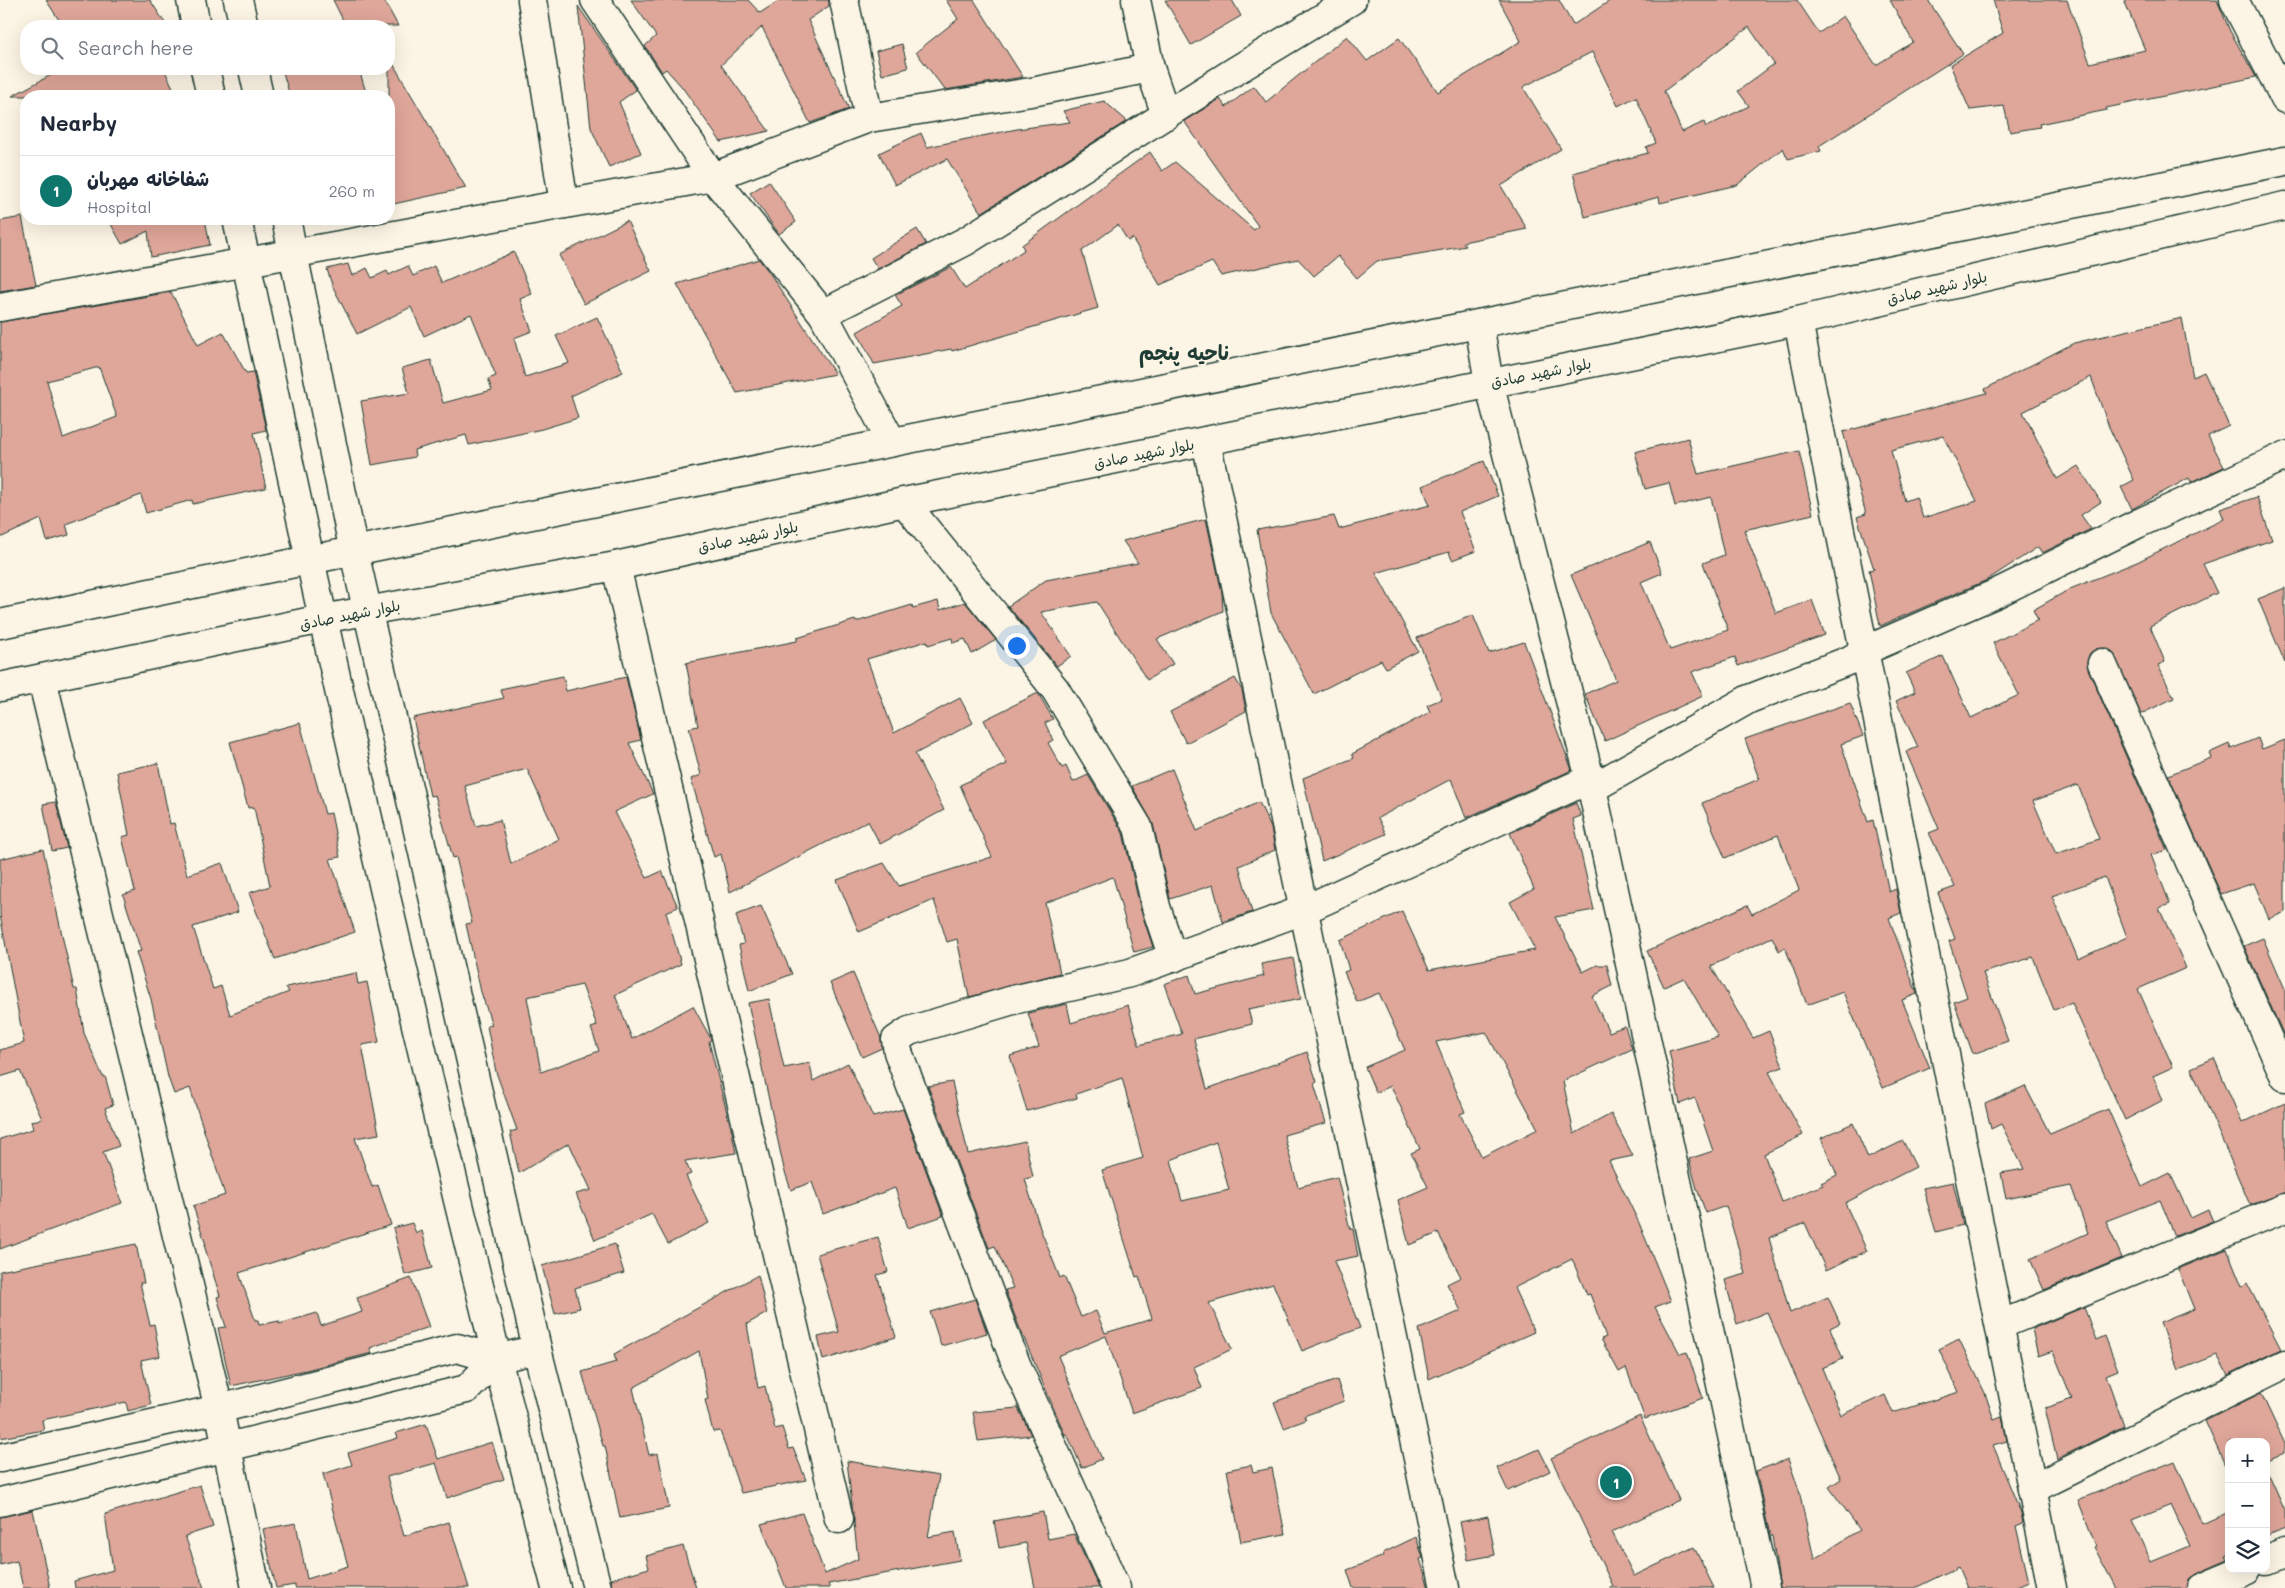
<!DOCTYPE html>
<html lang="en">
<head>
<meta charset="utf-8">
<style>
	body { margin:0; font-family:Mali,"Playpen Sans Arabic",sans-serif; background:#f2f2f3; color:#1f2937 }
	.controls { position:absolute; right:15px; bottom:15px; display:grid; overflow:hidden; border-radius:10px; box-shadow:0 5px 20px #0002 }
	.controls button { width:45px; height:45px; display:grid; place-items:center; padding:0; border:0; border-bottom:1px solid #e0e1e3; background:#fff; color:#1f2937; font:25px sans-serif }
	.you { position:absolute; left:1016px; top:645px; width:18px; height:18px; margin:-12px; border:4px solid #fff; border-radius:50%; background:#1a73e8; box-shadow:0 0 0 8px #1a73e833 }
	.badge { display:grid; place-items:center; width:32px; height:32px; border-radius:50%; background:#0f766e; color:#fff; font-size:16px; font-weight:700 }
	.pin { position:absolute; translate:-50% -50%; border:2px solid #fff; box-shadow:0 1px 5px #0006 }
	.list { margin:0; padding:0; list-style:none }
	h2 { display:flex; justify-content:space-between; align-items:center; height:65px; margin:0; padding:0 20px; font-size:21px }
	h2 small { font-size:16px; font-weight:400; color:#747a83 }
	.list li { display:grid; grid-template-columns:32px 1fr auto; gap:15px; align-items:center; box-sizing:border-box; height:70px; padding:0 20px; border-top:1px solid #e0e1e3 }
	.list b { display:block; font-size:19px; white-space:nowrap }
	.list p { margin:0; font-size:16px; white-space:nowrap; color:#747a83 }
	.list em { font-size:16px; font-style:normal; color:#747a83 }
	.icon { flex:none; width:28px; height:28px; fill:none; stroke:currentColor; stroke-width:2; stroke-linecap:round; stroke-linejoin:round }
	.map { position:relative; flex:none; width:2285px; height:1588px; overflow:hidden }
	.search { position:absolute; background:#fff; box-shadow:0 5px 20px #0002; left:20px; top:20px; width:375px; height:55px; display:flex; align-items:center; gap:12px; box-sizing:border-box; padding:0 18px; border-radius:20px; color:#747a83; font-size:19px }
	.panel { position:absolute; background:#fff; box-shadow:0 5px 20px #0002; left:20px; top:90px; width:375px; height:135px; border-radius:20px }
	.map>svg:first-child { display:block }
</style>
</head>
<body>
<div class="map">
<svg width="2285" height="1588" viewBox="0 0 2285 1588">
	<rect width="100%" height="100%" fill="#fcf5e5"/>
	<filter id="ink" filterUnits="userSpaceOnUse"><feTurbulence type="fractalNoise" baseFrequency=".02" numOctaves="2"/><feDisplacementMap in="SourceGraphic" scale="10" xChannelSelector="R" yChannelSelector="G"/><feConvolveMatrix kernelMatrix="1 2 1 2 8 2 1 2 1" color-interpolation-filters="sRGB"/></filter>
	<g filter="url(#ink)">
		<g fill="#dfa69a" stroke="#1f3d34" fill-rule="evenodd">
			<polygon points="46,0 150,0 167,26 63,26"/>
			<polygon points="333,0 384,0 398,26 346,26"/>
			<polygon points="631,0 748,0 760,13 780,0 829,0 829,6 808,20 849,109 810,123 762,27 721,65 769,131 721,142 682,87 666,69 662,72 645,46 656,36"/>
			<polygon points="946,0 974,0 1023,77 945,90 916,52 958,19"/>
			<polygon points="1165,0 1232,0 1241,16 1191,45"/>
			<path d="M1499 0H1559L1573 25 1611 0H1797L1819 33 1843 16 1876 65 1913 42 1890 0H1928L1963 54 1819 146 1821 151 1788 159 1783 148 1737 185 1660 203 1659 197 1585 217 1573 173 1648 153 1646 147 1656 143 1636 97 1618 106 1592 52 1523 87 1561 149 1501 186 1527 229 1463 242 1466 246 1377 261 1357 278 1338 256 1314 276 1298 259 1221 276 1212 262 1160 285 1132 238 1128 241 1118 225 1082 251 1098 308 952 351 951 349 874 364 857 332 902 306 895 295 951 267 965 289 1024 250 1022 245 1150 152 1162 171 1175 162 1254 230 1258 226 1184 121 1220 99 1226 107 1254 86 1266 102 1347 36 1367 61 1399 38 1438 92 1521 41ZM1749 27 1774 64 1738 91 1749 106 1706 127 1704 122 1682 132 1664 91Z"/>
			<polygon points="1993,0 2067,0 2090,63 2145,50 2124,0 2217,0 2230,31 2256,77 2106,108 2107,110 2039,124 2040,127 2010,132 2004,106 1970,110 1950,65 2003,33"/>
			<polygon points="578,6 636,90 619,102 641,153 609,167 591,128"/>
			<polygon points="902,44 908,68 882,75 876,51"/>
			<polygon points="389,57 466,188 389,205"/>
			<polygon points="62,69 164,69 177,96 12,96"/>
			<polygon points="282,69 359,69 367,96 290,96"/>
			<polygon points="1104,101 1127,121 981,213 947,159 895,185 879,153 921,133 927,147 1017,129 1070,122 1063,111"/>
			<polygon points="769,181 796,222 779,234 750,193"/>
			<polygon points="22,217 36,285 0,291 0,221"/>
			<polygon points="108,219 205,219 210,245 151,257 148,231 122,244"/>
			<polygon points="627,221 651,271 584,304 559,255"/>
			<polygon points="917,229 926,244 878,269 871,258"/>
			<polygon points="514,252 532,294 520,299 532,331 514,338 525,377 569,363 556,336 597,317 623,372 571,396 578,418 542,429 469,445 466,435 414,450 415,457 372,465 361,401 409,393 402,368 431,360 443,403 492,390 488,379 496,376 471,314 424,336 411,307 357,334 332,285 327,269 348,264 352,276 367,268 372,278 387,271 389,275 408,266 413,276 434,266 442,283"/>
			<polygon points="759,259 769,272 835,374 737,393 677,284"/>
			<path d="M171 292 198 345 223 332 246 373 253 372 266 430 254 433 266 488 193 504 192 500 146 513 141 495 66 524 69 535 47 541 41 519 0 538V322ZM99 367 117 417 63 438 47 381Z"/>
			<path d="M2182 318 2193 377 2204 372 2229 426 2208 436 2224 467 2191 482 2189 478 2132 509 2121 487 2134 480 2109 427 2091 377 2023 412 2057 479 2078 466 2101 502 2081 515 2091 529 2042 553 2038 547 1987 580 1880 626 1869 570 1874 569 1857 517 1866 514 1843 432 1987 393 1985 389 2074 343ZM1943 436 1977 501 1923 518 1916 497 1905 501 1891 450Z"/>
			<polygon points="1688,438 1698,474 1799,451 1813,514 1744,530 1776,613 1812,600 1825,635 1738,666 1735,657 1692,672 1703,696 1605,741 1585,694 1616,680 1571,575 1650,542 1662,573 1641,582 1670,650 1728,630 1703,563 1724,555 1711,497 1675,506 1669,483 1645,489 1635,452"/>
			<polygon points="1484,461 1498,496 1460,512 1476,551 1452,560 1449,552 1376,573 1418,651 1386,668 1381,660 1314,694 1271,613 1257,530 1334,516 1339,529 1430,505 1422,486"/>
			<path d="M2257 497 2272 540 2203 564 2217 593 2150 626 2165 662 2158 665 2174 698 2141 714 2112 651 2104 648 2096 649 2090 653 2087 661 2088 669 2167 850 2151 855 2170 904 2159 908 2186 968 2138 989 2173 1067 2153 1076 2163 1100 2125 1120 2072 1003 2054 1010 2033 957 1983 973 2008 1041 1973 1054 1954 1002 1967 997 1949 941 1955 939 1938 893 1955 887 1929 833 1939 829 1906 752 1918 747 1896 701 1915 692 1906 673 1943 656 1971 718 2019 695 1993 643 2038 620 2033 610 2070 589 2137 562 2224 519 2220 509ZM2078 785 2099 839 2056 854 2033 801ZM2105 877 2127 937 2078 959 2052 896Z"/>
			<polygon points="1206,519 1222,593 1223,611 1157,639 1173,664 1147,680 1097,602 1041,612 1071,656 1057,666 1008,606 1046,580 1138,563 1123,541"/>
			<polygon points="2285,588 2285,663 2258,599"/>
			<polygon points="938,601 940,610 965,602 996,640 972,654 965,639 953,643 952,638 928,645 927,641 867,659 894,733 960,698 973,723 915,754 944,810 880,844 868,821 730,892 721,854 714,857 691,779 701,775 689,728 698,726 686,663 797,641 797,638 855,620 856,622 912,605 913,608"/>
			<polygon points="1473,615 1489,653 1524,642 1572,770 1466,818 1451,779 1378,818 1386,834 1322,861 1303,778 1354,758 1352,754 1430,712 1427,705 1442,699 1417,638"/>
			<path d="M563 676 566 691 626 677 641 740 629 743 653 794 614 812 647 878 662 871 678 907 666 912 681 964 615 995 632 1039 693 1006 711 1039 709 1042 732 1132 736 1153 685 1161 691 1174 686 1176 709 1223 668 1244 652 1214 595 1240 576 1194 591 1190 569 1143 519 1173 510 1132 517 1130 496 1072 487 1026 492 1025 481 992 466 924 472 923 456 857 453 858 435 795 430 796 413 718 504 698 500 689ZM527 769 559 839 511 864 500 820 476 826 465 786ZM582 985 597 1026 591 1028 599 1051 541 1072 527 997Z"/>
			<polygon points="1235,678 1242,690 1246,711 1186,743 1170,712"/>
			<polygon points="1038,693 1053,719 1045,723 1053,740 1048,743 1062,768 1066,766 1073,782 1088,775 1123,833 1141,911 1153,947 1134,952 1113,877 1045,903 1060,973 969,997 957,939 947,942 934,900 859,932 837,880 884,863 899,886 992,857 960,785 1007,764 984,720"/>
			<polygon points="1850,703 1863,736 1841,744 1868,822 1873,820 1889,892 1896,889 1901,913 1889,918 1917,994 1902,1000 1930,1068 1883,1088 1843,992 1807,1005 1785,947 1779,951 1772,937 1711,966 1753,1038 1769,1031 1783,1067 1769,1072 1803,1135 1764,1154 1782,1202 1823,1185 1821,1183 1837,1175 1821,1138 1853,1123 1868,1158 1903,1141 1916,1167 1845,1203 1867,1251 1826,1270 1805,1223 1769,1238 1790,1313 1828,1297 1840,1323 1830,1328 1843,1359 1822,1368 1841,1415 1885,1395 1893,1413 1959,1392 1939,1349 1959,1339 1985,1393 1994,1420 2002,1417 2007,1441 1993,1445 2021,1513 2023,1523 2016,1526 2029,1582 2013,1588 1967,1588 1958,1567 1915,1588 1780,1588 1772,1536 1770,1536 1756,1471 1788,1459 1799,1490 1814,1559 1860,1530 1829,1487 1841,1479 1767,1312 1737,1324 1725,1280 1746,1274 1726,1206 1706,1213 1697,1189 1689,1159 1713,1151 1695,1098 1680,1104 1669,1051 1718,1037 1684,978 1664,987 1647,951 1747,905 1752,914 1799,890 1778,835 1725,858 1702,803 1759,779 1745,739"/>
			<polygon points="300,723 325,814 331,813 340,857 330,859 355,932 275,959 249,893 270,886 254,807 248,808 230,742"/>
			<polygon points="2258,738 2262,749 2285,740 2285,912 2269,919 2254,883 2221,894 2168,775 2211,758 2209,753 2229,744 2231,749"/>
			<polygon points="158,763 170,824 174,823 187,875 222,863 238,912 193,927 213,989 221,986 230,1015 289,992 286,987 356,973 358,984 367,982 379,1042 362,1045 379,1134 355,1138 372,1187 378,1185 391,1225 239,1273 255,1320 258,1320 259,1325 279,1321 279,1324 317,1313 321,1326 362,1312 357,1298 411,1278 429,1327 370,1348 372,1353 306,1370 231,1386 218,1328 226,1327 217,1297 220,1296 204,1245 206,1245 193,1206 225,1195 190,1088 174,1094 168,1077 151,999 136,952 141,951 123,895 135,891 122,837 129,835 117,772"/>
			<polygon points="1172,769 1197,831 1259,802 1271,828 1275,850 1239,866 1252,912 1223,922 1213,885 1170,899 1153,824 1132,786"/>
			<polygon points="56,802 67,848 52,851 43,804"/>
			<path d="M1576 803 1581 816 1573 819 1594 910 1555 917 1583 972 1597 965H1607L1612 986 1592 996 1609 1032 1625 1026 1632 1049 1563 1081 1574 1134 1611 1114 1633 1156 1609 1161 1639 1223 1671 1301 1655 1307 1680 1354 1687 1352 1703 1398 1645 1419 1626 1368 1619 1372 1601 1339 1606 1337 1590 1294 1587 1295 1572 1259 1514 1288 1534 1332 1429 1379 1419 1329 1461 1311 1447 1284 1461 1277 1438 1233 1409 1245 1398 1200 1428 1187 1411 1153 1420 1149 1391 1086 1376 1093 1365 1067 1405 1050 1379 993 1357 1002 1344 972 1349 970 1340 940 1402 911 1429 970 1535 950 1510 902 1534 889 1510 833ZM1486 1032 1538 1129 1482 1157 1460 1114 1465 1112 1436 1042Z"/>
			<polygon points="43,849 74,989 77,989 84,1033 103,1077 105,1076 113,1105 105,1108 119,1146 103,1152 122,1203 0,1249 0,1139 33,1129 31,1121 42,1119 20,1071 0,1077 0,1050 24,1043 0,915 0,859"/>
			<polygon points="761,906 792,974 749,991 739,945 744,944 736,915"/>
			<polygon points="2263,938 2285,989 2285,1038 2244,946"/>
			<path d="M1293 958 1301 999 1248 1009 1252 1024 1194 1039 1207 1089 1307 1052 1317 1082 1314 1084 1326 1123 1284 1135 1298 1187 1337 1177 1350 1229H1353L1358 1256 1334 1261 1360 1328 1302 1351 1273 1284 1209 1303 1232 1349 1194 1367 1202 1388 1132 1413 1106 1336 1058 1356 1102 1459 1082 1468 1067 1434 1065 1435 1018 1324 1005 1290 1013 1288 995 1246 989 1248 928 1086 952 1082 968 1154 1025 1141 1033 1177 1025 1179 1040 1228 1060 1278 1064 1276 1081 1317 1096 1311 1105 1333 1152 1319 1139 1276 1136 1277 1102 1170 1143 1158 1122 1078 1076 1094 1077 1098 1027 1111 1010 1056 1039 1047 1028 1013 1067 1004 1071 1023 1128 1005 1139 1045 1182 1034 1164 984 1189 975 1195 994 1264 976 1261 964ZM1216 1142 1229 1190 1182 1201 1171 1160Z"/>
			<polygon points="853,973 881,1038 882,1048 862,1057 830,983"/>
			<polygon points="769,999 784,1068 810,1063 813,1081 848,1063 873,1117 903,1109 943,1216 908,1228 895,1188 823,1214 812,1182 791,1190 784,1169 748,1003"/>
			<polygon points="2214,1058 2242,1123 2285,1103 2285,1193 2250,1205 2191,1068"/>
			<polygon points="2025,1086 2050,1134 2108,1109 2142,1187 2170,1173 2191,1218 2208,1210 2213,1221 2175,1236 2160,1200 2106,1221 2122,1258 2044,1290 2030,1259 2088,1233 2071,1186 2006,1199 2001,1173 2024,1169 2001,1124 1991,1129 1985,1104"/>
			<polygon points="1953,1182 1963,1225 1936,1232 1923,1188"/>
			<polygon points="412,1223 416,1233 422,1231 432,1268 405,1275 393,1228"/>
			<polygon points="878,1237 888,1272 877,1275 896,1337 823,1360 818,1337 839,1332 817,1254"/>
			<polygon points="136,1244 144,1283 140,1283 150,1325 154,1324 160,1356 141,1360 151,1405 128,1411 126,1402 42,1420 44,1430 0,1438 0,1271"/>
			<polygon points="615,1244 624,1273 575,1288 580,1308 555,1314 542,1266"/>
			<polygon points="2227,1249 2242,1286 2247,1283 2281,1349 2228,1375 2217,1355 2179,1370 2160,1323 2194,1309 2178,1269"/>
			<polygon points="758,1275 767,1313 747,1324 758,1388 765,1386 775,1429 782,1427 789,1449 793,1448 806,1480 741,1493 720,1431 713,1432 705,1400 708,1399 699,1351 633,1388 649,1455 658,1453 669,1508 620,1518 605,1446 603,1446 582,1372 616,1362 614,1354"/>
			<polygon points="975,1299 987,1333 941,1346 930,1312"/>
			<polygon points="2084,1307 2096,1340 2105,1336 2118,1370 2106,1375 2124,1426 2057,1459 2045,1408 2072,1399 2053,1351 2038,1356 2032,1329"/>
			<polygon points="1337,1380 1344,1401 1304,1416 1306,1420 1284,1428 1274,1402"/>
			<polygon points="2261,1393 2285,1444 2285,1453 2266,1462 2266,1442 2229,1442 2229,1474 2205,1421"/>
			<polygon points="1018,1408 1031,1435 978,1441 973,1412"/>
			<polygon points="1640,1416 1679,1500 1612,1532 1634,1576 1694,1547 1714,1588 1609,1588 1613,1586 1551,1458"/>
			<polygon points="426,1424 438,1459 492,1442 504,1479 447,1498 436,1463 387,1477 404,1536 449,1522 469,1588 295,1588 295,1585 276,1588 263,1529 296,1523 307,1579 348,1566 323,1474 352,1465 348,1453 398,1438 396,1433"/>
			<polygon points="1539,1449 1550,1471 1508,1491 1497,1468"/>
			<polygon points="847,1461 939,1476 928,1537 955,1532 960,1560 828,1584 830,1588 786,1588 761,1524 802,1513 825,1574 858,1559"/>
			<path d="M2175 1461 2202 1524 2229 1512V1554L2226 1555 2228 1560 2196 1574 2189 1579 2187 1588H2116L2094 1547 2096 1546 2078 1500ZM2171 1505 2190 1546 2151 1562 2132 1521Z"/>
			<polygon points="1251,1465 1253,1472 1272,1468 1285,1534 1241,1542 1227,1470"/>
			<polygon points="2266,1468 2285,1510 2285,1529 2266,1537"/>
			<polygon points="200,1485 213,1527 185,1536 204,1588 75,1588 74,1581 113,1570 105,1514"/>
			<polygon points="33,1510 50,1588 23,1588 17,1561 0,1565 0,1517"/>
			<polygon points="1043,1512 1048,1539 1074,1534 1099,1588 1035,1588 1026,1543 999,1548 994,1521"/>
			<polygon points="1488,1516 1495,1555 1468,1560 1460,1522"/>
			<polygon points="1416,1537 1423,1558 1420,1559 1429,1588 1353,1588 1347,1570 1384,1556 1383,1553"/>
			<polygon points="683,1546 696,1588 612,1588 611,1579 649,1568 646,1556"/>
		</g>
		<g fill="none" stroke-linecap="round" stroke-linejoin="round">
			<g stroke="#1f3d34" stroke-width="31">
				<g id="street">
					<polyline points="532,0 564,204"/>
					<polyline points="595,0 713,177 823,314 892,442"/>
					<polyline points="844,0 869,118"/>
					<polyline points="1136,0 1150,68 1166,115"/>
					<polyline points="2234,0 2285,99"/>
					<polyline points="0,307 713,177 869,118 1037,91 1150,68"/>
					<polyline points="823,314 966,241 1235,71 1352,0"/>
					<polyline points="1798,321 2052,1588"/>
					<polyline points="1479,324 1489,383 1590,779 1765,1588"/>
					<polyline points="1206,441 1445,1588"/>
					<polyline points="904,502 1055,689 1138,827 1156,907 1173,958"/>
					<polyline points="616,566 839,1519"/>
					<polyline points="2102,663 2285,1077"/>
					<polyline points="42,679 219,1409 256,1588"/>
					<polyline points="1591,789 1749,699 1850,660 1864,651 1997,593 2137,524 2285,456"/>
					<polyline points="2000,1325 2285,1208"/>
					<polyline points="0,1458 219,1409 457,1348 496,1359 537,1349"/>
					<polyline points="2032,1489 2285,1364"/>
					<polyline points="0,1502 467,1389 496,1359"/>
					<polyline points="2266,1561 2285,1553"/>
					<polyline points="1116,1588 1016,1364 898,1052 896,1040 909,1031 1013,1000 1130,973 1306,909 1590,779"/>
					<polyline points="2202,1588 2247,1569"/>
				</g>
			</g>
			<g stroke="#1f3d34" stroke-width="31">
				<g id="secondary">
					<polyline points="191,0 196,26"/>
					<polyline points="238,0 244,26"/>
					<polyline points="205,69 211,96"/>
					<polyline points="253,69 259,96"/>
					<path d="M237 219C333 677 437 1135 556 1588"/>
					<polyline points="286,219 354,552 537,1349 597,1588"/>
					<polyline points="0,624 309,560 2285,161"/>
					<polyline points="0,687 322,619 616,566 904,502 1798,321 2285,206"/>
				</g>
			</g>
			<use href="#street" stroke="#fcf5e5" stroke-width="28"/>
			<use href="#secondary" stroke="#fcf5e5" stroke-width="28"/>
		</g>
	</g>
	<g text-anchor="middle" stroke-width="4.5" stroke-linejoin="round" paint-order="stroke">
		<g font-size="15" fill="#1f3d34" stroke="#fcf5e5">
			<text transform="translate(1937 288) rotate(-13)" y="5">بلوار شهید صادق</text>
			<text transform="translate(1541 373) rotate(-11)" y="5">بلوار شهید صادق</text>
			<text transform="translate(1144 454) rotate(-11)" y="5">بلوار شهید صادق</text>
			<text transform="translate(748 537) rotate(-12)" y="5">بلوار شهید صادق</text>
			<text transform="translate(350 615) rotate(-11)" y="5">بلوار شهید صادق</text>
		</g>
		<g font-size="20" font-weight="bold" fill="#1f3d34" stroke="#fcf5e5">
			<text x="1184" y="360">ناحیه پنجم</text>
		</g>
	</g>
</svg>
<div class="controls">
<button>+</button>
<button>−</button>
<button><svg class="icon" aria-label="layers" viewBox="0 0 24 24"><path d="M12 4l9 5-9 5-9-5zM3 14l9 5 9-5"/></svg></button>
</div>
<div class="you"></div>
<div class="pin badge" style="left:1616px;top:1482px">1</div>
<div class="search"><svg class="icon" aria-label="search" viewBox="0 0 24 24"><circle cx="10" cy="10" r="6"/><path d="M15 15l6 6"/></svg>Search here</div>
<section class="panel">
<h2>Nearby<small></small></h2>
<ul class="list">
<li><span class="badge">1</span><div><b>شفاخانه مهربان</b><p>Hospital</p></div><em>260 m</em></li>
</ul>
</section>
</div>
</body>
</html>
